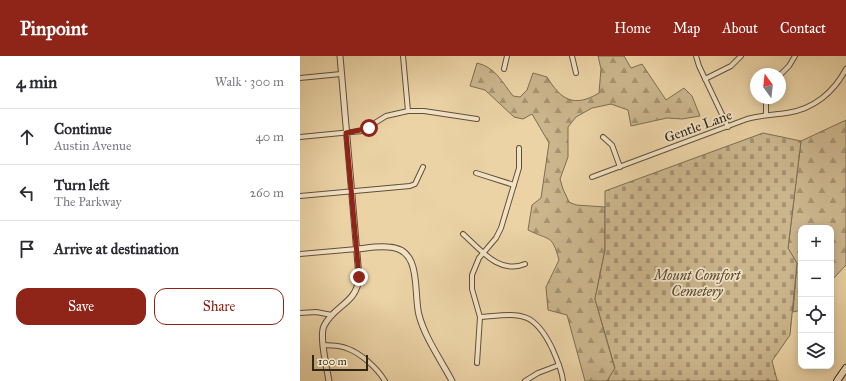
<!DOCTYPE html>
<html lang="en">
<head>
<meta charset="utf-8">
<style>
	body { margin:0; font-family:"IM FELL Great Primer",serif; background:#f2f2f3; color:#2b2b33 }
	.controls { position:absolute; right:12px; bottom:12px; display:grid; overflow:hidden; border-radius:8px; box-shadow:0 2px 10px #0003 }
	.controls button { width:36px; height:36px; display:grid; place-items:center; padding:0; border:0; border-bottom:1px solid #e1e1e2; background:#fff; color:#2b2b33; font:20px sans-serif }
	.compass { position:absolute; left:450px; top:12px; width:36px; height:36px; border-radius:50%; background:#fff; box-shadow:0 2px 10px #0003; rotate:345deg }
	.scale { position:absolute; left:12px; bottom:10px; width:56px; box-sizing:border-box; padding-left:4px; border:2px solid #312515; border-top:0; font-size:11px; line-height:14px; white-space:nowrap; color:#312515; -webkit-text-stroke:3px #f2e2c5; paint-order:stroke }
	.stop { position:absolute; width:12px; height:12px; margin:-9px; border:3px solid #8f2418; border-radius:50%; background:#fff }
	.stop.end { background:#8f2418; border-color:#fff; box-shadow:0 1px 4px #0008 }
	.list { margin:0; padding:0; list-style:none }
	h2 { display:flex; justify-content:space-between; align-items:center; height:52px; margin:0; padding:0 16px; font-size:17px }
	h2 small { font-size:13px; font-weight:400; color:#7c7c81 }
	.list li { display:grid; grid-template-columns:26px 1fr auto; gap:12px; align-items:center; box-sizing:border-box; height:56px; padding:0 16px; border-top:1px solid #e1e1e2 }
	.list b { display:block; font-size:15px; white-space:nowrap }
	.list p { margin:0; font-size:13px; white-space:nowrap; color:#7c7c81 }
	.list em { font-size:13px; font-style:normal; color:#7c7c81 }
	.actions { display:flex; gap:8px; padding:12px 16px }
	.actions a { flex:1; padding:9px 0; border:1px solid #8f2418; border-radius:12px; text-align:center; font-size:14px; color:#8f2418 }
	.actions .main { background:#8f2418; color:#fff }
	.icon { flex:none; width:22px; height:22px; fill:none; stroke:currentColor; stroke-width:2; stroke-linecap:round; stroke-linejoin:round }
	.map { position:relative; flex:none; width:546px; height:325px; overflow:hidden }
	header { display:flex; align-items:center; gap:24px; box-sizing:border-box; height:56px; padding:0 20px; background:#8f2418; color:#fff }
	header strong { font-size:19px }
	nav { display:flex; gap:22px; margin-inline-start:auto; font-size:14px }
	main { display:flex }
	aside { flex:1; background:#fff }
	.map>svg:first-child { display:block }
</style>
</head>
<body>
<header>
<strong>Pinpoint</strong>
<nav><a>Home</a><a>Map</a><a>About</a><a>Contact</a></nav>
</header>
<main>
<aside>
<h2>4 min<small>Walk · 300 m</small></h2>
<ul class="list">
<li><svg class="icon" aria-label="ahead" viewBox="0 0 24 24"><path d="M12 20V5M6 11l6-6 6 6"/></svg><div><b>Continue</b><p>Austin Avenue</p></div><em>40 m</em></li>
<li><svg class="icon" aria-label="left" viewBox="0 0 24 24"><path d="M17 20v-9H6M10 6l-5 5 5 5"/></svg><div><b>Turn left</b><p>The Parkway</p></div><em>260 m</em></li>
<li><svg class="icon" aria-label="arrive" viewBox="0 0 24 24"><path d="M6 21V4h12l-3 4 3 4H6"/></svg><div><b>Arrive at destination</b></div></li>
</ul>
<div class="actions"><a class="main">Save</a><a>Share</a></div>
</aside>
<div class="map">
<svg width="546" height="325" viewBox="0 0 546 325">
	<defs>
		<pattern id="forest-firs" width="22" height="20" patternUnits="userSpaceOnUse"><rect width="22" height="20" fill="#cbb58d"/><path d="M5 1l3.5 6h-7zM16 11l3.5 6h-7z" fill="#a59372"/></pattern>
		<pattern id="cemetery-stones" width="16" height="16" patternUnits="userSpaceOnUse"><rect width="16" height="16" fill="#cbb58d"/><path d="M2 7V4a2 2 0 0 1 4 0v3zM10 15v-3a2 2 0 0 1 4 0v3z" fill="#a59372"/></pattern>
	</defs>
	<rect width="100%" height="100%" fill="#ebd3a6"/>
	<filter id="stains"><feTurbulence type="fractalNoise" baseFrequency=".005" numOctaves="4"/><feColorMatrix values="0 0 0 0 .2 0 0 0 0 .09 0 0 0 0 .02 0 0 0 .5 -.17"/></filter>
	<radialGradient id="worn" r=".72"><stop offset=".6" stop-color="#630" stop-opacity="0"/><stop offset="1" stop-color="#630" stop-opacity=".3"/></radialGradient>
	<g fill="url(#forest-firs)" stroke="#7e6d51">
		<path d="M298 0H324L331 12 342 8 366 44 384 32 392 40 400 60 382 63 367 62 331 70 328 54 311 48 292 52 276 61 268 71V101L260 123 263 133 269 146 276 149 305 151V194L295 243 315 313 307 325H285L267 259 248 254 246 231 259 204C252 178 250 185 228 174L232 149 241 142 249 87 232 58 223 63 214 61 185 34 170 30 177 7C195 11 202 26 213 40L220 41 227 34 233 17 247 21C261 44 274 52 299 37L301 13Z"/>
		<polygon points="546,64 546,209 531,225 531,172 501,172 501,254 493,256 497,207 488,193 501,85"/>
	</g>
	<polygon fill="url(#cemetery-stones)" stroke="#7e6d51" points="463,77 501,85 488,192 497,207 490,279 472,305 477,324 479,325 307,325 315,312 295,243 305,194 305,135"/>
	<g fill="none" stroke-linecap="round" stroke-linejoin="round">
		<g stroke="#605039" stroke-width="6">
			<g id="minor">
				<polyline points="103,0 108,55"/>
				<polyline points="272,0 276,17"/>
				<polyline points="396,0 399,10 428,71"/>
				<polyline points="204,13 207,0"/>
				<polyline points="480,19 489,10 495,0"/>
				<polyline points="0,22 41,18"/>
				<polyline points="405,23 431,10 441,0"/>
				<polyline points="466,42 466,58"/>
				<polyline points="0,81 62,75 86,60 108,55 124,55 177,63"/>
				<polyline points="303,81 312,89 320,111"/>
				<polyline points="176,117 214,129"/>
				<path d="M292 121 447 63C461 59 473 59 487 57 514 53 534 36 546 13"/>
				<polyline points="0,140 110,130 115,128 123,111"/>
				<path d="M163 178C180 193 199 219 225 208"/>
				<polyline points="0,198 57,193"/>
				<polyline points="0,257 16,256 32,259"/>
				<path d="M180 261C219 258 233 253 252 292 257 303 262 314 263 325"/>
				<path d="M24 289C31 290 39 289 46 292 61 297 77 312 85 325"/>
				<polyline points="177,307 180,261 172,233 172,219 179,202 196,182 201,172 219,112 219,92"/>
				<polyline points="225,325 238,317 259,309"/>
			</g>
		</g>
		<g stroke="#605039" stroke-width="7">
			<g id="tertiary">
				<path d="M57 193C67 192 77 190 88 191 123 192 113 236 119 259 125 282 141 304 152 325"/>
				<path d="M29 325C27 313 19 280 24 270 34 249 57 248 59 221L40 0"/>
			</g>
		</g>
		<g stroke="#312515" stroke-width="8">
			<polyline id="secondary" points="537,325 546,312"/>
		</g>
		<use href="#minor" stroke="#f2e2c5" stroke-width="4"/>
		<use href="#tertiary" stroke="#f2e2c5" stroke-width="5"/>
		<use href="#secondary" stroke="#f2e2c5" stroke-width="6"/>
	</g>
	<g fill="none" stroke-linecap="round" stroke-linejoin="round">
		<polyline stroke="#8f2418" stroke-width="5" points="59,221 46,77 69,72"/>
	</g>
	<g text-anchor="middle" stroke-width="3.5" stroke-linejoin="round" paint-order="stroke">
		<g font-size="14" fill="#312515" stroke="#f2e2c5">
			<text transform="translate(398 70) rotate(-20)" y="5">Gentle Lane</text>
		</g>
		<g font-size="14" font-style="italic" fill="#584933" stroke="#f2e2c5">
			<text x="397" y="224">Mount Comfort<tspan x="397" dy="16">Cemetery</tspan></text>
		</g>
	</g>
	<rect width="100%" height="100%" filter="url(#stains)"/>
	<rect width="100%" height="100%" fill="url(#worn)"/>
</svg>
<div class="controls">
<button>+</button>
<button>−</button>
<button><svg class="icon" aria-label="locate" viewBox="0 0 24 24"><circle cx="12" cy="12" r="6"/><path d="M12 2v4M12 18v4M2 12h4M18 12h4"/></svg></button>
<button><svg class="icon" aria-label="layers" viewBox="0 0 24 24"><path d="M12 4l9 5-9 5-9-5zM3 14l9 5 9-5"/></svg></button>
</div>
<svg class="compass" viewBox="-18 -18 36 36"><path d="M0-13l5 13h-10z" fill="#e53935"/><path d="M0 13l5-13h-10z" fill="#7c7c81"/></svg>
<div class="scale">100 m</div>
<div class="stop" style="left:69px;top:72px"></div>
<div class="stop end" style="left:59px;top:221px"></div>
</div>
</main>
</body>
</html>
